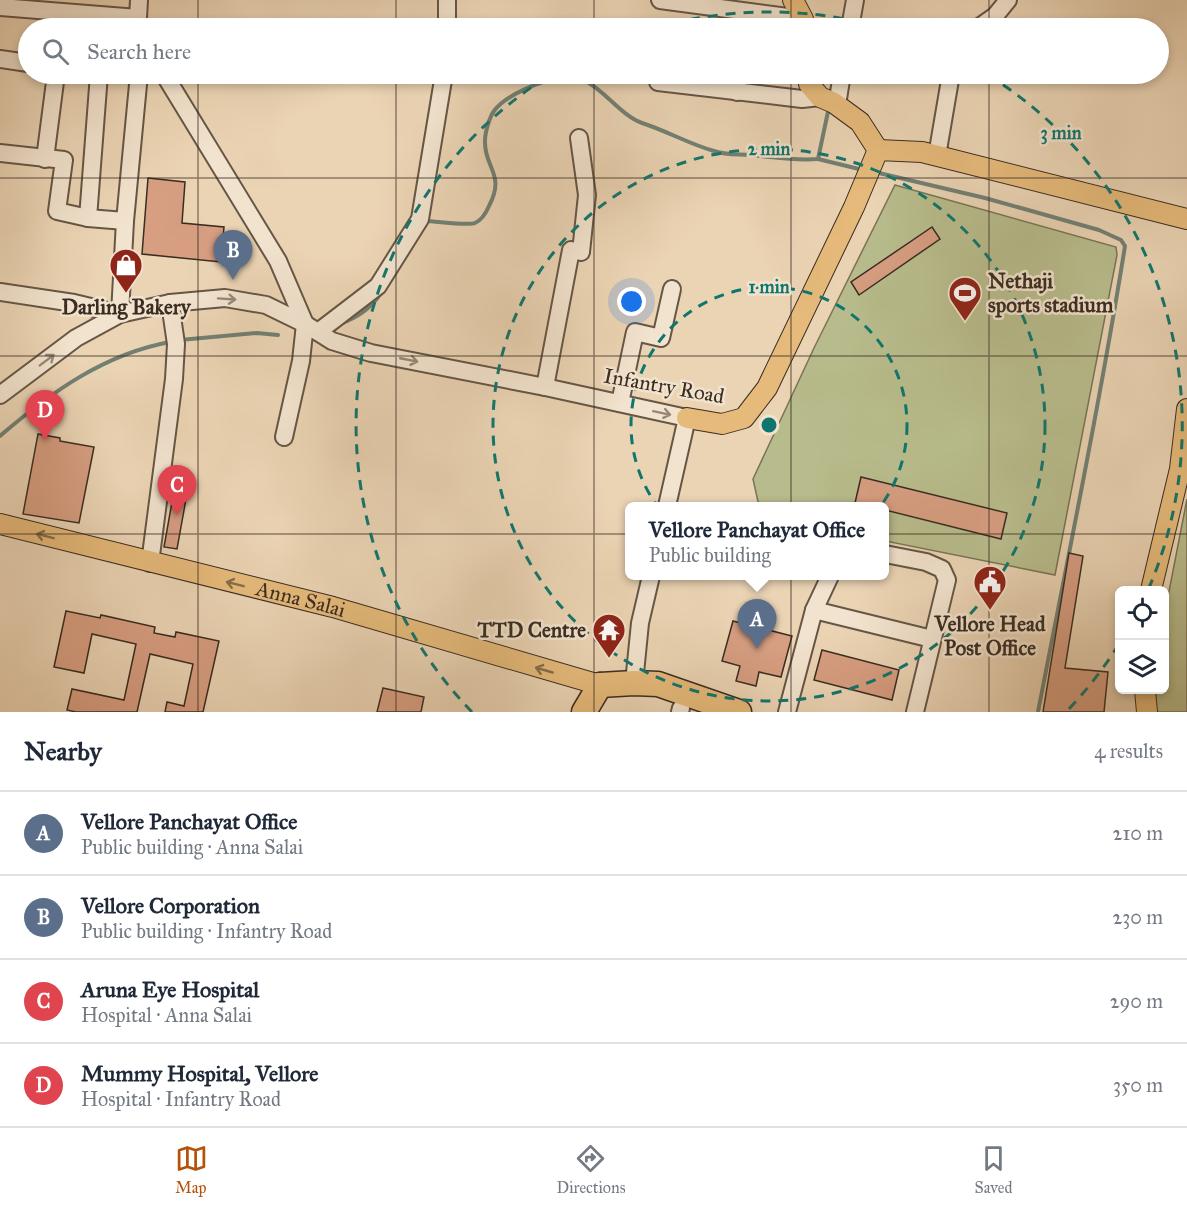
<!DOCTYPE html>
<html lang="en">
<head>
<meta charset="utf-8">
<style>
	body { margin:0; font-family:"IM FELL Great Primer",serif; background:#f2f2f3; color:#1f2937 }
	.controls { position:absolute; right:18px; bottom:18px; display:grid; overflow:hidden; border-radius:9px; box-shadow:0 3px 9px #0003 }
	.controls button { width:54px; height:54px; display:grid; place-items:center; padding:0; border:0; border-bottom:2px solid #e0e1e3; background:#fff; color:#1f2937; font:30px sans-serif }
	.you { position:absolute; left:632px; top:302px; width:21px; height:21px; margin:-15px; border:4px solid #fff; border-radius:50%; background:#1a73e8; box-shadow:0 0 0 9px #1a73e833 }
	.badge { display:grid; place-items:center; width:39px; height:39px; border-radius:50%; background:#b45309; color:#fff; font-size:20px; font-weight:700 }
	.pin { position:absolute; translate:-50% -50px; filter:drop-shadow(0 2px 3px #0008) }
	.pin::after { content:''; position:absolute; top:32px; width:21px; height:18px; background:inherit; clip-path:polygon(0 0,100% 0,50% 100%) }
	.popup { position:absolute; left:625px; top:502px; width:264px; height:78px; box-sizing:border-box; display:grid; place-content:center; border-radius:9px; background:#fff; filter:drop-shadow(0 2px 4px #0005); font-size:20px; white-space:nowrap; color:#747a83 }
	.popup b { font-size:22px; color:#1f2937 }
	.popup::after { content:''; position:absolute; left:50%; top:100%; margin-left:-12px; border:12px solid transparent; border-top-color:#fff }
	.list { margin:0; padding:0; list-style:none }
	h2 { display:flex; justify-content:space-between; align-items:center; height:78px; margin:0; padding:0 24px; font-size:26px }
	h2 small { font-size:20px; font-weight:400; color:#747a83 }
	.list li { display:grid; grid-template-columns:39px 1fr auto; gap:18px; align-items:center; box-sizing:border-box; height:84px; padding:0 24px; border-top:2px solid #e0e1e3 }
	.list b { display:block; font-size:22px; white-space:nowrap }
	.list p { margin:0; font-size:20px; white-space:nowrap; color:#747a83 }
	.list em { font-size:20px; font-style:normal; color:#747a83 }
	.icon { flex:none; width:33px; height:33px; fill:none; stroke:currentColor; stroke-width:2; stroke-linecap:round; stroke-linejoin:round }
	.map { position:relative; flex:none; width:1187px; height:712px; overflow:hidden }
	.search { position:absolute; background:#fff; box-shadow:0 3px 9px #0003; left:18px; right:18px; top:18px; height:66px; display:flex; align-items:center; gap:15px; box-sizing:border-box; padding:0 21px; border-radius:33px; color:#747a83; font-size:22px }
	.sheet { height:414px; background:#fff }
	nav { display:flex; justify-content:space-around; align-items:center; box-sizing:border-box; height:84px; border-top:2px solid #e0e1e3; background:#fff; font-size:16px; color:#747a83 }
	nav a { display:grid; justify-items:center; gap:3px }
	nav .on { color:#b45309 }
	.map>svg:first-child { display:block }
</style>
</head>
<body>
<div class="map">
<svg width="1187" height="712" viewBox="0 0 1187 712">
	<rect width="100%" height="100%" fill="#ebd4b4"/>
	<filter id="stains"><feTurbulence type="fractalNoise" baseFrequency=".00333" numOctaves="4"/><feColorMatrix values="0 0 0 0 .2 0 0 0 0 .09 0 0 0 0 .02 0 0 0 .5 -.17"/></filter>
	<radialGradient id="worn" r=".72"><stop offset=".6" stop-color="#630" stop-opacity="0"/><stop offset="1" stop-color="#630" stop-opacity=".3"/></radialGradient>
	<g fill="#b8bc8c" stroke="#787457" stroke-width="1.5">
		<polygon points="895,185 1116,247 1117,255 1055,575 885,541 885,506 759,506 753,479 814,348"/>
		<polygon points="1187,499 1187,712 1152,712 1151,690 1164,690 1165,612"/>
	</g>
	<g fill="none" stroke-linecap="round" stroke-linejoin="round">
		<g stroke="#728074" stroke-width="4">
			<polyline points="818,159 859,169"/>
			<path d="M879 173 985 198 1099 230 1121 240 1125 246C1100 402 1068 557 1038 712"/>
			<path d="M425 221C435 221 468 226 475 223 482 220 486 213 489 206 506 174 484 168 485 141 485 133 489 118 494 111 505 95 543 80 562 77 595 72 614 113 642 123 667 131 689 144 714 151 725 155 738 154 750 155 775 157 792 161 818 159L829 107"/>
			<path d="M340 324C358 317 370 309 381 293"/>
			<polyline points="180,340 257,333 278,335"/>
			<path d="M0 436C50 393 104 354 170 342"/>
		</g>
	</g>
	<g fill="#d79e81" stroke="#392c22" stroke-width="1.5">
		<polygon points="148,178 185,182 182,223 224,227 221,262 142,254"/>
		<polygon points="932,227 940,239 859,295 851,282"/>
		<polygon points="38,434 60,438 60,441 94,447 79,523 23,514"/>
		<polygon points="177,474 190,477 177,549 164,547"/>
		<polygon points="861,477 1007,513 1001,539 885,510 885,507 869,507 855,503"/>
		<polygon points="1069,553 1083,556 1065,668 1108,672 1104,712 1043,712"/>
		<polygon points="66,611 100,618 101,615 155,627 154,633 175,637 176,632 219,641 203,712 165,712 167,702 184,706 193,664 150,654 137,712 76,712 67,710 72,689 124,700 136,644 92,634 84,673 54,667"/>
		<polygon points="733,621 792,636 781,677 759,672 756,686 736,681 740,666 722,661"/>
		<polygon points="822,650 899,670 892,700 814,680"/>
		<polygon points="383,688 424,697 421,712 377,712"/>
	</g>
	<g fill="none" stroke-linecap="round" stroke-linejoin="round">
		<g stroke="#665646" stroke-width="20">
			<g id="minor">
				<polyline points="447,0 447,28"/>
				<polyline points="660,0 803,19"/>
				<polyline points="0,7 138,18 139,28"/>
				<polyline points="138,18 139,0"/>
				<polyline points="850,28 855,0"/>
				<polyline points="978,28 995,16 1008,0"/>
				<polyline points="0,59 28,63"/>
				<polyline points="164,74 278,261 305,324 301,361 284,437"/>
				<polyline points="658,82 802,99 820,97"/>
				<polyline points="737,92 738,74"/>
				<polyline points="837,105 842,74"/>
				<polyline points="0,153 64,160 57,211 88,218 125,221"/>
				<polyline points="937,156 951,74"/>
				<polyline points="45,159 56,74"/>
				<polyline points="88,218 99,74"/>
				<polyline points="0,292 74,303 120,314 125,221 139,74"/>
				<polyline points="318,332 378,286 420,219 444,74"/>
				<polyline points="545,387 571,250 581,252 587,195 579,138"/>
				<polyline points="0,395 76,338 120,314 170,303 225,298 266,305 305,324 332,341 371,353 545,387 687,418 667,506"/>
				<polyline points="620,403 635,332 661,338 672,289"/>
				<polyline points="885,554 926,562 942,569 947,580 915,712"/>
				<polyline points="150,563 174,379 176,344 170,303"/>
				<polyline points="814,610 932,639"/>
				<polyline points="634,683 640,623 651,576"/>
				<polyline points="680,712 681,708"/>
				<polyline points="787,712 814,610 830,576"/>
			</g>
		</g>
		<g stroke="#392c22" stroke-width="22">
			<g id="major">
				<polyline points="793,0 803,19 804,28"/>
				<polyline points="808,74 809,84 820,97 834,103 860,122 878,150"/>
				<polyline points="687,418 722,424 744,418 767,388 854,207 878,150 922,152 1187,219"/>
				<path id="s1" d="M0 524 333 607 600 685"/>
				<polyline points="1151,590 1180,469 1187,409"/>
				<polyline points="1145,690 1147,712"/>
			</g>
		</g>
		<g stroke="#392c22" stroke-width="27">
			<g id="highway">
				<polyline points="600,685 634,683 658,684 739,712"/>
				<polyline points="584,712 600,685"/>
			</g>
		</g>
		<use href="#minor" stroke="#f2e3ce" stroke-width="16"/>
		<use href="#major" stroke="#e6ba7a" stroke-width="20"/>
		<use href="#highway" stroke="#e6ba7a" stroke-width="24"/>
	</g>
	<defs><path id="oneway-shaft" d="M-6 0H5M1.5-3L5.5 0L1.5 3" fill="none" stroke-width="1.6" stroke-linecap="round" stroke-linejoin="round" transform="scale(1.5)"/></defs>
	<g stroke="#968878">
		<use href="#oneway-shaft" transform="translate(227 299) rotate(4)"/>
		<use href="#oneway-shaft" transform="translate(47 360) rotate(-37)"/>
		<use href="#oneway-shaft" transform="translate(409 360) rotate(11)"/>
		<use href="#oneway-shaft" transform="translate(662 413) rotate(12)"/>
	</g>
	<g stroke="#876c4a">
		<use href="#oneway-shaft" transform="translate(45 536) rotate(-166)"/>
		<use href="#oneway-shaft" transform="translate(235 584) rotate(-166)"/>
		<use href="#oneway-shaft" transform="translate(544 670) rotate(-164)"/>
	</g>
	<path fill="none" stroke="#392c22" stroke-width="1.5" stroke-opacity="0.55" d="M198 0V28M396 0V28M594 0V28M791 0V28M989 0V28M198 74V712M396 74V712M594 74V712M791 74V712M989 74V712M0 178H1187M0 356H1187M0 534H1187"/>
	<g fill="none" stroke="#0f766e" stroke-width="3" stroke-dasharray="10 8">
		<circle cx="769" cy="425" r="138"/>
		<circle cx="769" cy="425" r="276"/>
		<path d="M1119 644A413 413 0 0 1 1066 712M472 712A413 413 0 0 1 550 75M655 28A413 413 0 0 1 883 28M988 75A413 413 0 0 1 1148 590"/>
	</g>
	<defs>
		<g id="shop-pin" transform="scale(1.725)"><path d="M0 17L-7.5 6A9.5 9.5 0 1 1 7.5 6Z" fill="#8f2418" stroke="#f2e3ce"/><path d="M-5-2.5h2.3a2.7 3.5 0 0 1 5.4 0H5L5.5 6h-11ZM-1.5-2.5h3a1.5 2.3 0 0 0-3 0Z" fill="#fff"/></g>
		<g id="stadium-pin" transform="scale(1.725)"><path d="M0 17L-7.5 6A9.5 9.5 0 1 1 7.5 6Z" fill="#8f2418" stroke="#f2e3ce"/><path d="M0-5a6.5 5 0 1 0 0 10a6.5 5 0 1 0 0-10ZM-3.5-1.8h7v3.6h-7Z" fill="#fff"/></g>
		<g id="civic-pin" transform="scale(1.725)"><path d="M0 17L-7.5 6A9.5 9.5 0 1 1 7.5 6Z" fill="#8f2418" stroke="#f2e3ce"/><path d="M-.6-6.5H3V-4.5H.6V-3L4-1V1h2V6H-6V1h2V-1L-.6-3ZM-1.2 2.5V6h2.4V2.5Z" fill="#fff"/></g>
		<g id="temple-pin" transform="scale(1.725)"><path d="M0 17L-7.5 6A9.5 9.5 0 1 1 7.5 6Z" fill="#8f2418" stroke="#f2e3ce"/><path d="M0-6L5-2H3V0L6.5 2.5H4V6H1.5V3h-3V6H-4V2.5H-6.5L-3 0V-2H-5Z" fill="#fff"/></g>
	</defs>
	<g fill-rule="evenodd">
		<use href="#shop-pin" x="126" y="265"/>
		<use href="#stadium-pin" x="965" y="293"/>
		<use href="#civic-pin" x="990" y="582"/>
		<use href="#temple-pin" x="609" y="630"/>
	</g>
	<g text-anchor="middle" stroke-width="5" stroke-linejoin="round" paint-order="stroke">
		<g font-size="21" font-weight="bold" fill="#392c22" stroke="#f2e3ce">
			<text x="988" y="288" text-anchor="start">Nethaji<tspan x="988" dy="24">sports stadium</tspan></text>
			<text x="126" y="314">Darling Bakery</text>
			<text x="990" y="631">Vellore Head<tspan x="990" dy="24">Post Office</tspan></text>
			<text x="586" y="637" text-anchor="end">TTD Centre</text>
		</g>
		<g font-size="21" fill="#392c22" stroke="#f2e3ce">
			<text transform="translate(664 386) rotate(10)" y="7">Infantry Road</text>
			<text dy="7" stroke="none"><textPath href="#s1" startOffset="310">Anna Salai</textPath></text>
		</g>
	</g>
	<circle cx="769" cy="425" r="9" fill="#0f766e" stroke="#f2e3ce" stroke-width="3"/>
	<g font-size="18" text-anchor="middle" font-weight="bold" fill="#0f766e" stroke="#f2e3ce" stroke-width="5" stroke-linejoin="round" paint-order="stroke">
		<text x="1061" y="139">3 min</text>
		<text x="769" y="155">2 min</text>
		<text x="769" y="293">1 min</text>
	</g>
	<rect width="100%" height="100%" filter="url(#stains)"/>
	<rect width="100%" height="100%" fill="url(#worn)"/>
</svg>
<div class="controls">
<button><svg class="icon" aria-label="locate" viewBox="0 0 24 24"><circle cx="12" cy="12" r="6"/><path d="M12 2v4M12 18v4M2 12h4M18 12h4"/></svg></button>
<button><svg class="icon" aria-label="layers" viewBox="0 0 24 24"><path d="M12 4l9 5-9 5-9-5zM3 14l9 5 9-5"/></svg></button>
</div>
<div class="you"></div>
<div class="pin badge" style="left:757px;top:649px;background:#5c6f8a">A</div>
<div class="popup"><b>Vellore Panchayat Office</b>Public building</div>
<div class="pin badge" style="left:233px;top:280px;background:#5c6f8a">B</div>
<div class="pin badge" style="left:177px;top:515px;background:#e0444e">C</div>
<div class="pin badge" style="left:45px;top:440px;background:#e0444e">D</div>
<div class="search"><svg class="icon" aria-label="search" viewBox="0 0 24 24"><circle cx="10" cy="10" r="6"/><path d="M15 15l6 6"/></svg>Search here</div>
</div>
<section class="sheet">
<h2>Nearby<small>4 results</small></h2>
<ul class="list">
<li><span class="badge" style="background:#5c6f8a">A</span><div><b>Vellore Panchayat Office</b><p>Public building · Anna Salai</p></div><em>210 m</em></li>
<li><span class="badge" style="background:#5c6f8a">B</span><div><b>Vellore Corporation</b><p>Public building · Infantry Road</p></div><em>230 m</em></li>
<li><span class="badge" style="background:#e0444e">C</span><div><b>Aruna Eye Hospital</b><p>Hospital · Anna Salai</p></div><em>290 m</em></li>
<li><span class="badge" style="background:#e0444e">D</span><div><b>Mummy Hospital, Vellore</b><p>Hospital · Infantry Road</p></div><em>350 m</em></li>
</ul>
</section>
<nav>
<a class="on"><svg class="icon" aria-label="map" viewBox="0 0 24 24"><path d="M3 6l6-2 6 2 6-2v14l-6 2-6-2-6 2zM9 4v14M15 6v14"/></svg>Map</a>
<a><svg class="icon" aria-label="directions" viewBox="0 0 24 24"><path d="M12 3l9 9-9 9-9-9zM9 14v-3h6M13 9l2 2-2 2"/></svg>Directions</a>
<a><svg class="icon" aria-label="saved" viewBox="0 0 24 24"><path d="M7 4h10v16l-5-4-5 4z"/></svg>Saved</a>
</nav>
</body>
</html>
